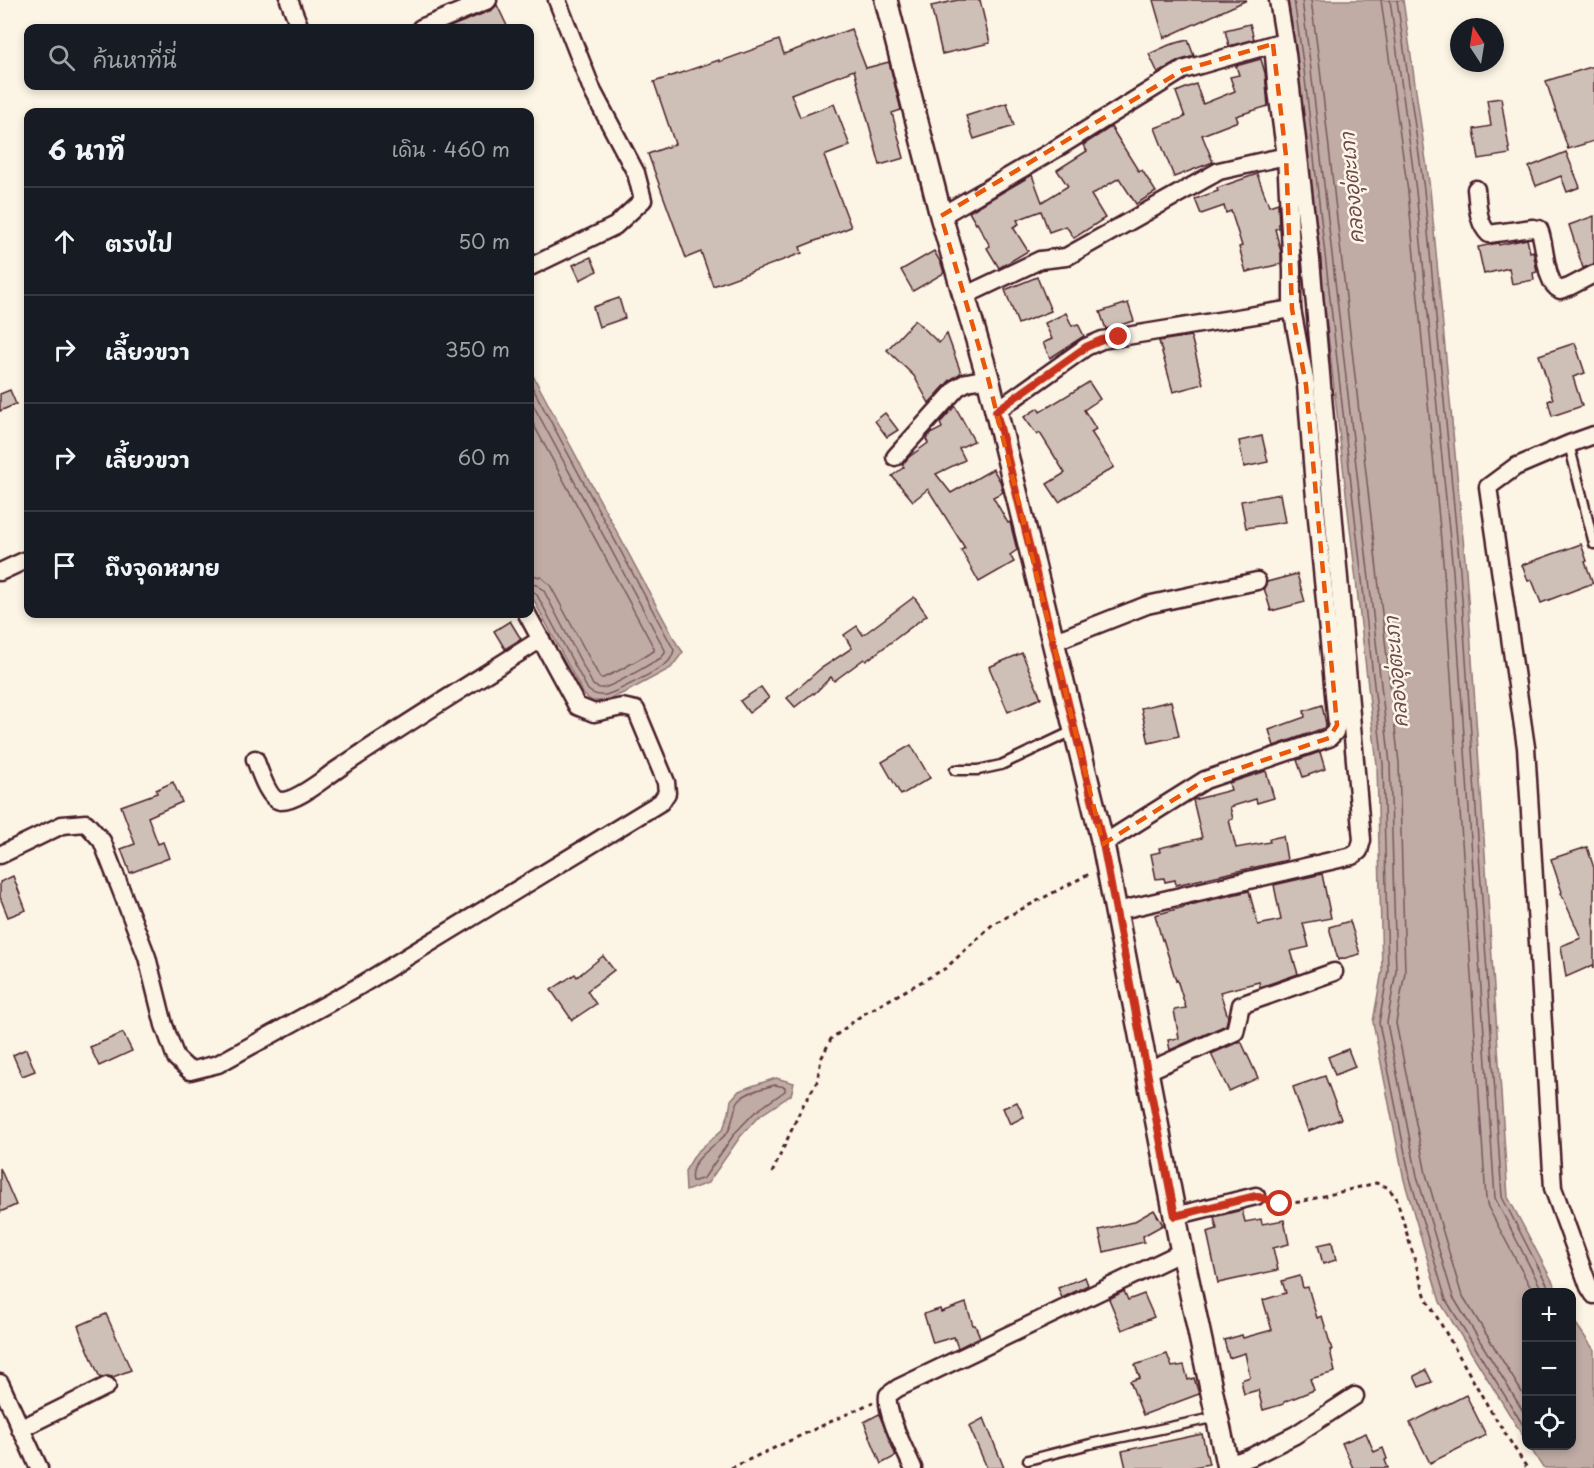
<!DOCTYPE html>
<html lang="th">
<head>
<meta charset="utf-8">
<style>
	body { margin:0; font-family:"Playpen Sans","Playpen Sans Thai",sans-serif; background:#242831; color:#f1f3f6 }
	.controls { position:absolute; right:18px; bottom:18px; display:grid; overflow:hidden; border-radius:12px; box-shadow:0 3px 9px #0003 }
	.controls button { width:54px; height:54px; display:grid; place-items:center; padding:0; border:0; border-bottom:2px solid #363941; background:#171b24; color:#f1f3f6; font:30px sans-serif }
	.compass { position:absolute; left:1450px; top:18px; width:54px; height:54px; border-radius:50%; background:#171b24; box-shadow:0 3px 9px #0003; rotate:348deg }
	.stop { position:absolute; width:18px; height:18px; margin:-14px; border:4px solid #c8321e; border-radius:50%; background:#fff }
	.stop.end { background:#c8321e; border-color:#fff; box-shadow:0 2px 6px #0008 }
	.list { margin:0; padding:0; list-style:none }
	h2 { display:flex; justify-content:space-between; align-items:center; height:78px; margin:0; padding:0 24px; font-size:26px }
	h2 small { font-size:20px; font-weight:400; color:#9ea1a6 }
	.list li { display:grid; grid-template-columns:39px 1fr auto; gap:18px; align-items:center; box-sizing:border-box; height:108px; padding:0 24px; border-top:2px solid #363941 }
	.list b { display:block; font-size:22px; white-space:nowrap }
	.list em { font-size:20px; font-style:normal; color:#9ea1a6 }
	.icon { flex:none; width:33px; height:33px; fill:none; stroke:currentColor; stroke-width:2; stroke-linecap:round; stroke-linejoin:round }
	.map { position:relative; flex:none; width:1594px; height:1468px; overflow:hidden }
	.search { position:absolute; background:#171b24; box-shadow:0 3px 9px #0003; left:24px; top:24px; width:510px; height:66px; display:flex; align-items:center; gap:15px; box-sizing:border-box; padding:0 21px; border-radius:12px; color:#9ea1a6; font-size:22px }
	.panel { position:absolute; background:#171b24; box-shadow:0 3px 9px #0003; left:24px; top:108px; width:510px; height:510px; border-radius:12px }
	.map>svg:first-child { display:block }
</style>
</head>
<body>
<div class="map">
<svg width="1594" height="1468" viewBox="0 0 1594 1468">
	<rect width="100%" height="100%" fill="#fcf5e5"/>
	<filter id="ink" filterUnits="userSpaceOnUse"><feTurbulence type="fractalNoise" baseFrequency=".0167" numOctaves="2"/><feDisplacementMap in="SourceGraphic" scale="12" xChannelSelector="R" yChannelSelector="G"/><feConvolveMatrix kernelMatrix="1 2 1 2 8 2 1 2 1" color-interpolation-filters="sRGB"/></filter>
	<g filter="url(#ink)">
		<g fill="#c0aca5" stroke="#917474" stroke-width="1.5">
			<polygon points="1288,0 1403,0 1430,189 1466,570 1508,1197 1558,1292 1526,1292 1526,1441 1440,1302 1404,1180 1373,1022 1382,971 1377,765 1298,71"/>
			<polygon points="530,370 677,644 683,652 671,668 628,691 605,701 592,701 584,695 530,593"/>
			<polygon points="776,1078 794,1083 791,1095 758,1117 740,1137 708,1183 686,1191 685,1171 696,1153 723,1129 729,1113 731,1100 739,1091 752,1086"/>
			<polygon points="1572,1318 1594,1350 1594,1468 1543,1468 1529,1446 1572,1446"/>
		</g>
		<g fill="none" stroke-linecap="round" stroke-linejoin="round">
			<g stroke="#79575c" stroke-width="1.5">
				<polyline points="1294,0 1304,70 1383,764 1388,971 1379,1023 1410,1178 1446,1300 1526,1430"/>
				<polyline points="1302,0 1311,70 1390,764 1396,971 1387,1023 1417,1176 1453,1297 1526,1416"/>
				<polyline points="1311,0 1320,69 1399,763 1405,972 1396,1023 1426,1174 1461,1293 1526,1399"/>
				<polyline points="1381,0 1408,192 1444,572 1486,1199 1488,1207 1533,1292"/>
				<polyline points="1390,0 1416,191 1453,571 1495,1198 1543,1292"/>
				<polyline points="1397,0 1424,190 1460,570 1502,1197 1551,1292"/>
				<path d="M530 383 674 650C673 654 671 659 668 662 661 669 615 693 605 695 598 696 593 694 588 690L537 595 534 592 530 591"/>
				<path d="M530 399 665 650V653L661 658C647 665 617 685 603 688 598 689 597 687 593 685L544 591 537 585 530 584"/>
				<polyline points="530,418 654,648 654,651 618,671 603,678 600,678 550,585 541,577 530,575"/>
				<path d="M775 1085 785 1087V1091L754 1113 735 1133 704 1178 695 1181H692C687 1160 715 1147 727 1133 734 1124 733 1105 740 1099 749 1091 764 1088 775 1085Z"/>
			</g>
		</g>
		<g fill="#cfc0b7" stroke="#4a1f2b" stroke-width="1.5">
			<polygon points="958,0 980,0 990,43 942,54 931,6"/>
			<polygon points="1153,0 1247,0 1164,38"/>
			<polygon points="497,5 508,28 447,28 492,10"/>
			<polygon points="1250,24 1254,39 1229,46 1225,30"/>
			<polygon points="851,29 866,68 889,62 901,110 892,113 904,158 880,165 854,70 791,94 800,117 834,104 850,146 824,156 851,227 800,247 802,253 713,286 701,252 686,258 648,154 675,144 654,82 719,60 719,62 779,40 784,54"/>
			<polygon points="1188,40 1194,56 1178,61 1158,73 1149,54 1169,45"/>
			<polygon points="1261,59 1265,73 1268,106 1236,116 1238,121 1202,135 1213,162 1174,177 1155,128 1185,117 1176,92 1196,84 1203,104 1235,91 1230,77 1239,75 1236,66"/>
			<polygon points="1594,66 1594,141 1568,149 1546,81"/>
			<polygon points="1501,98 1510,154 1479,159 1474,129 1491,126 1487,100"/>
			<polygon points="1007,103 1014,126 974,139 966,116"/>
			<polygon points="1111,127 1139,172 1142,170 1156,192 1136,204 1119,178 1091,195 1105,218 1074,238 1066,226 1049,232 1041,211 1017,220 1019,224 1013,227 1028,251 999,268 987,248 990,246 977,223 976,224 969,212 1032,175 1042,202 1068,186 1057,170 1087,151 1083,145"/>
			<polygon points="1566,152 1580,187 1567,192 1561,176 1536,186 1529,167"/>
			<polygon points="1257,174 1269,206 1278,203 1279,228 1275,229 1281,252 1281,264 1246,272 1239,247 1242,246 1231,211 1226,213 1224,206 1201,214 1195,199 1218,191 1217,188"/>
			<polygon points="1594,216 1594,264 1583,268 1569,225"/>
			<polygon points="1527,239 1530,252 1533,251 1537,272 1533,273 1534,280 1512,284 1509,268 1484,274 1478,247 1498,243 1499,245"/>
			<polygon points="934,251 941,263 944,273 913,291 901,270"/>
			<polygon points="591,257 597,271 580,280 573,265"/>
			<polygon points="1037,277 1051,311 1018,324 1005,290"/>
			<polygon points="619,298 625,318 599,327 593,307"/>
			<polygon points="1128,303 1134,321 1106,329 1100,312"/>
			<polygon points="1066,313 1072,326 1078,324 1084,336 1050,358 1043,343 1052,339 1045,323"/>
			<polygon points="915,320 939,343 947,334 961,373 950,380 929,403 914,376 887,350"/>
			<polygon points="1191,336 1203,384 1173,392 1159,341"/>
			<polygon points="1575,343 1585,373 1573,377 1582,406 1552,416 1548,401 1553,399 1539,355"/>
			<polygon points="1089,382 1100,399 1084,410 1096,429 1091,432 1114,467 1059,502 1047,484 1065,473 1040,433 1037,435 1024,417 1038,408 1040,412"/>
			<polygon points="10,390 16,404 0,411 0,394"/>
			<polygon points="955,406 974,441 959,448 965,460 936,474 951,493 993,469 1000,481 1003,492 993,497 1008,523 1010,522 1017,550 1010,555 1014,562 979,582 961,550 965,548 928,489 913,501 892,476 904,467 902,465 909,457 928,443 926,439 930,434 942,428 940,423"/>
			<polygon points="885,413 898,430 887,437 875,421"/>
			<polygon points="1262,436 1268,462 1244,467 1239,441"/>
			<polygon points="1280,494 1285,522 1246,528 1241,501"/>
			<polygon points="1581,544 1587,561 1585,562 1593,583 1541,603 1532,580 1528,581 1522,565"/>
			<polygon points="1297,574 1305,602 1271,611 1264,588 1267,582"/>
			<polygon points="914,597 927,615 866,661 864,659 834,681 831,677 814,694 813,693 795,707 787,698 820,669 852,648 844,635 857,626 863,635"/>
			<polygon points="510,621 521,639 505,649 494,631"/>
			<polygon points="1022,653 1041,698 1008,712 989,667"/>
			<polygon points="761,687 769,698 749,713 740,701"/>
			<polygon points="1171,701 1179,736 1149,743 1141,708"/>
			<polygon points="1322,705 1326,724 1324,728 1274,746 1269,730 1305,717 1304,711"/>
			<polygon points="911,745 930,778 901,795 882,762"/>
			<polygon points="1320,752 1325,769 1303,777 1297,760"/>
			<polygon points="1266,771 1274,798 1257,803 1256,799 1230,807 1233,819 1229,820 1236,848 1270,842 1269,839 1283,836 1287,860 1176,885 1175,880 1165,882 1164,878 1156,879 1151,854 1160,852 1159,848 1202,838 1193,800 1231,790 1229,783"/>
			<polygon points="173,782 182,802 148,817 158,844 163,842 169,858 130,873 121,849 135,844 121,806 157,793 156,790"/>
			<polygon points="1587,847 1594,868 1594,968 1593,965 1566,977 1561,946 1581,938 1561,893 1562,892 1551,859"/>
			<polygon points="1322,874 1331,918 1303,923 1309,947 1291,951 1298,974 1260,987 1259,982 1220,992 1228,1017 1226,1025 1170,1050 1168,1040 1179,1038 1174,1010 1186,1008 1177,980 1176,981 1163,939 1162,940 1155,915 1198,903 1249,891 1258,925 1281,920 1274,885"/>
			<polygon points="13,876 26,910 8,917 0,897 0,882"/>
			<polygon points="1350,921 1360,954 1338,960 1329,927"/>
			<polygon points="603,956 614,970 587,991 596,1004 572,1020 551,990 575,974 577,977"/>
			<polygon points="123,1033 132,1051 99,1066 90,1047"/>
			<polygon points="1241,1041 1258,1078 1229,1091 1211,1054"/>
			<polygon points="26,1049 35,1071 22,1076 13,1055"/>
			<polygon points="1348,1049 1355,1067 1335,1075 1328,1057"/>
			<polygon points="1325,1076 1341,1119 1308,1131 1293,1087"/>
			<polygon points="1017,1102 1024,1117 1010,1124 1003,1108"/>
			<polygon points="0,1168 16,1205 0,1212"/>
			<polygon points="1154,1210 1163,1225 1143,1236 1144,1242 1104,1252 1099,1230 1133,1222"/>
			<polygon points="1242,1210 1245,1222 1261,1219 1262,1224 1284,1220 1289,1244 1273,1248 1278,1270 1218,1283 1207,1232 1217,1229 1214,1217"/>
			<polygon points="1332,1242 1336,1260 1323,1264 1318,1245"/>
			<polygon points="1300,1276 1303,1288 1308,1287 1317,1318 1322,1316 1332,1350 1330,1350 1335,1372 1310,1379 1314,1390 1284,1402 1284,1404 1263,1410 1258,1390 1244,1394 1241,1380 1250,1377 1245,1353 1229,1358 1224,1340 1242,1335 1243,1338 1272,1330 1263,1300 1286,1293 1282,1281"/>
			<polygon points="1085,1277 1088,1285 1062,1298 1058,1288"/>
			<polygon points="1124,1291 1128,1300 1144,1294 1154,1317 1122,1330 1109,1299"/>
			<polygon points="966,1303 973,1325 975,1325 980,1337 958,1348 954,1337 933,1343 924,1314 940,1309 941,1312"/>
			<polygon points="106,1314 131,1370 113,1377 107,1376 100,1378 78,1326"/>
			<polygon points="1167,1354 1172,1367 1184,1365 1188,1380 1194,1378 1199,1394 1143,1415 1130,1381 1140,1378 1135,1365"/>
			<polygon points="1426,1370 1432,1382 1419,1387 1414,1376"/>
			<polygon points="1466,1395 1486,1435 1430,1463 1410,1423"/>
			<polygon points="879,1414 896,1456 881,1464 864,1422"/>
			<polygon points="984,1418 1004,1468 987,1468 969,1426"/>
			<polygon points="1366,1433 1374,1452 1383,1448 1387,1459 1385,1460 1388,1468 1353,1468 1342,1443"/>
			<polygon points="1202,1434 1209,1464 1189,1468 1126,1468 1122,1451"/>
		</g>
		<g fill="none" stroke-linecap="round" stroke-linejoin="round">
			<g stroke="#4a1f2b" stroke-width="13">
				<g id="service">
					<polyline points="1569,444 1594,544"/>
					<polyline points="955,770 978,770 1001,765 1075,730"/>
					<polyline points="1028,1460 1090,1444 1217,1417"/>
				</g>
			</g>
			<g stroke="#4a1f2b" stroke-width="21">
				<g id="minor">
					<polyline points="289,0 300,28"/>
					<polyline points="421,28 488,0"/>
					<path d="M1476 189C1478 204 1477 223 1489 234L1533 228 1539 229C1546 244 1544 283 1560 290L1569 287 1594 274"/>
					<polyline points="941,216 1054,150 1183,70 1273,44 1277,91 1286,156 1292,270 1292,309 1306,385 1314,487 1337,725 1335,732 1329,738 1205,780 1103,844"/>
					<polyline points="530,267 615,226 643,200 636,173 593,92 557,0"/>
					<polyline points="964,296 1040,260 1066,257 1219,171 1286,156"/>
					<polyline points="996,411 1086,347 1102,340 1292,309"/>
					<polyline points="1594,435 1569,444 1515,467 1488,487 1526,747 1553,1188 1589,1287 1594,1295"/>
					<polyline points="895,457 958,387 967,382 988,378"/>
					<polyline points="0,572 28,559"/>
					<polyline points="1053,642 1147,605 1257,581"/>
					<path d="M255 759C259 769 268 799 280 801 296 802 322 780 335 771 403 725 472 683 541 639"/>
					<polyline points="0,855 62,825 86,823 102,841 147,957 164,1025 176,1058 190,1071 218,1064 356,988 661,802 667,793 666,782 636,710 622,707 594,713 577,706 527,614"/>
					<polyline points="1117,911 1352,856 1359,851 1362,840 1311,260 1287,54 1278,0"/>
					<polyline points="1148,1071 1235,1032 1241,1005 1334,972"/>
					<polyline points="1175,1216 1256,1196"/>
					<polyline points="0,1383 39,1468"/>
					<polyline points="20,1429 107,1386"/>
					<polyline points="1228,1465 1251,1457 1295,1435 1355,1396"/>
					<path d="M913 1468C905 1450 885 1413 888 1395L898 1388 1182 1252"/>
				</g>
			</g>
			<g stroke="#4a1f2b" stroke-width="26">
				<polyline id="tertiary" points="886,0 941,216 988,378 1103,844 1182,1252 1228,1468"/>
			</g>
			<g stroke="#4a1f2b" stroke-width="3" stroke-dasharray="4.5 4.5" stroke-linecap="butt">
				<polyline points="772,1173 802,1107 817,1082 821,1059 831,1039 862,1015 946,968 993,924 1091,873"/>
				<polyline points="1269,1201 1280,1204 1300,1202 1376,1183 1387,1187 1396,1197 1426,1298 1489,1408 1527,1468"/>
				<polyline points="731,1468 873,1402"/>
			</g>
			<use href="#service" stroke="#fcf5e5" stroke-width="8"/>
			<use href="#minor" stroke="#fcf5e5" stroke-width="16"/>
			<use href="#tertiary" stroke="#fcf5e5" stroke-width="21"/>
		</g>
	</g>
	<g fill="none" stroke-linecap="round" stroke-linejoin="round" filter="url(#ink)">
		<polyline stroke="#c8321e" stroke-width="8" points="1119,337 1102,340 1086,347 996,411 1103,844 1175,1216 1256,1196 1280,1204"/>
	</g>
	<path fill="none" stroke="#e8590c" stroke-width="4.5" stroke-dasharray="12 8" stroke-linejoin="round" d="M1273 44 1286 156 1292 309 1306 385 1337 725 1329 738 1205 780 1103 844 988 378 941 216 1183 70Z"/>
	<g text-anchor="middle" stroke-width="5" stroke-linejoin="round" paint-order="stroke">
		<g font-size="20" font-style="italic" fill="#6d4950" stroke="#fcf5e5">
			<text transform="translate(1352 188) rotate(-95)" y="7">คลองอุ่ตะเภา</text>
			<text transform="translate(1396 672) rotate(-95)" y="7">คลองอุ่ตะเภา</text>
		</g>
	</g>
</svg>
<div class="controls">
<button>+</button>
<button>−</button>
<button><svg class="icon" aria-label="locate" viewBox="0 0 24 24"><circle cx="12" cy="12" r="6"/><path d="M12 2v4M12 18v4M2 12h4M18 12h4"/></svg></button>
</div>
<svg class="compass" viewBox="-18 -18 36 36"><path d="M0-13l5 13h-10z" fill="#e53935"/><path d="M0 13l5-13h-10z" fill="#9ea1a6"/></svg>
<div class="stop" style="left:1280px;top:1204px"></div>
<div class="stop end" style="left:1119px;top:337px"></div>
<div class="search"><svg class="icon" aria-label="search" viewBox="0 0 24 24"><circle cx="10" cy="10" r="6"/><path d="M15 15l6 6"/></svg>ค้นหาที่นี่</div>
<section class="panel">
<h2>6 นาที<small>เดิน · 460 m</small></h2>
<ul class="list">
<li><svg class="icon" aria-label="ahead" viewBox="0 0 24 24"><path d="M12 20V5M6 11l6-6 6 6"/></svg><div><b>ตรงไป</b></div><em>50 m</em></li>
<li><svg class="icon" aria-label="right" viewBox="0 0 24 24"><path d="M7 20v-9h11M14 6l5 5-5 5"/></svg><div><b>เลี้ยวขวา</b></div><em>350 m</em></li>
<li><svg class="icon" aria-label="right" viewBox="0 0 24 24"><path d="M7 20v-9h11M14 6l5 5-5 5"/></svg><div><b>เลี้ยวขวา</b></div><em>60 m</em></li>
<li><svg class="icon" aria-label="arrive" viewBox="0 0 24 24"><path d="M6 21V4h12l-3 4 3 4H6"/></svg><div><b>ถึงจุดหมาย</b></div></li>
</ul>
</section>
</div>
</body>
</html>
